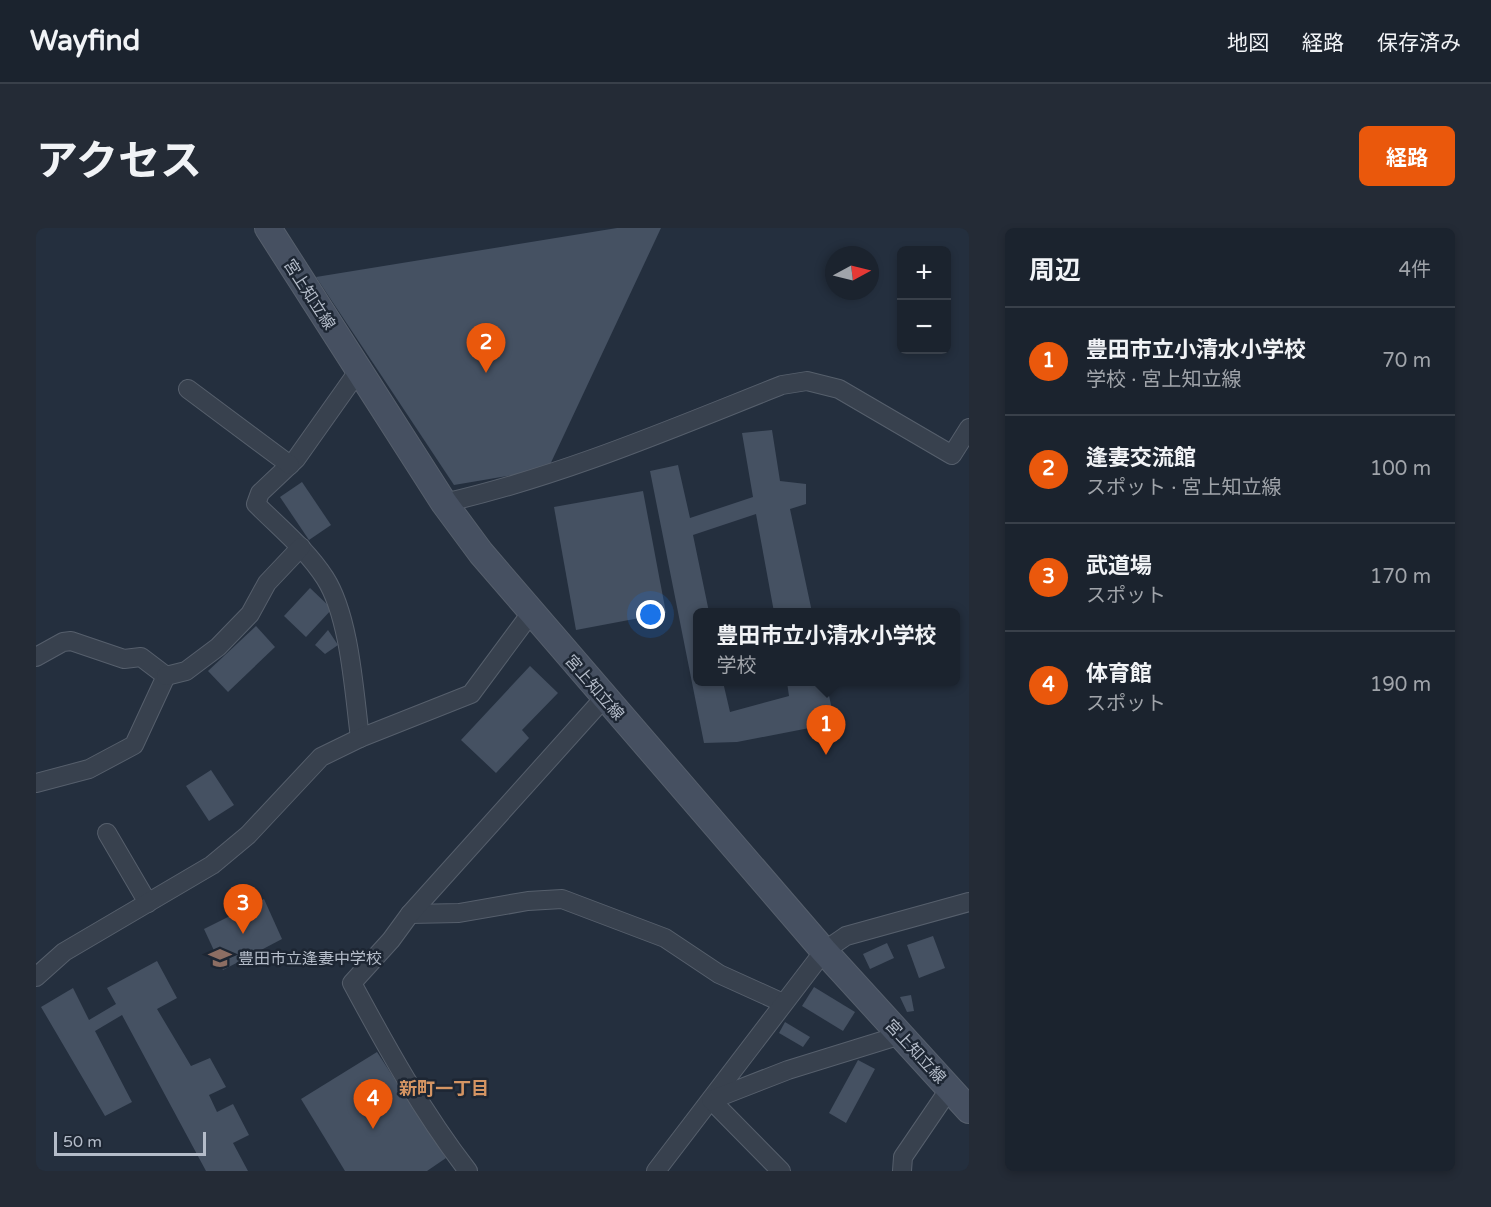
<!DOCTYPE html>
<html lang="ja">
<head>
<meta charset="utf-8">
<style>
	body { margin:0; font-family:"Varela Round","Noto Sans JP",sans-serif; background:#242b36; color:#f1f3f6 }
	.controls { position:absolute; right:18px; top:18px; display:grid; overflow:hidden; border-radius:9px; box-shadow:0 3px 9px #0003 }
	.controls button { width:54px; height:54px; display:grid; place-items:center; padding:0; border:0; border-bottom:2px solid #39404a; background:#1b232e; color:#f1f3f6; font:30px sans-serif }
	.compass { position:absolute; left:789px; top:18px; width:54px; height:54px; border-radius:50%; background:#1b232e; box-shadow:0 3px 9px #0003; rotate:83deg }
	.scale { position:absolute; left:18px; bottom:15px; width:152px; box-sizing:border-box; padding-left:6px; border:3px solid #b4bcc9; border-top:0; font-size:16px; line-height:21px; white-space:nowrap; color:#b4bcc9; -webkit-text-stroke:4px #1d2633; paint-order:stroke }
	.you { position:absolute; left:615px; top:387px; width:21px; height:21px; margin:-15px; border:4px solid #fff; border-radius:50%; background:#1a73e8; box-shadow:0 0 0 9px #1a73e833 }
	.badge { display:grid; place-items:center; width:39px; height:39px; border-radius:50%; background:#ea580c; color:#fff; font-size:20px; font-weight:700 }
	.pin { position:absolute; translate:-50% -50px; filter:drop-shadow(0 2px 3px #0008) }
	.pin::after { content:''; position:absolute; top:32px; width:21px; height:18px; background:inherit; clip-path:polygon(0 0,100% 0,50% 100%) }
	.popup { position:absolute; left:657px; top:380px; width:267px; height:78px; box-sizing:border-box; display:grid; place-content:center; border-radius:9px; background:#1b232e; filter:drop-shadow(0 2px 4px #0005); font-size:20px; white-space:nowrap; color:#a0a4aa }
	.popup b { font-size:22px; color:#f1f3f6 }
	.popup::after { content:''; position:absolute; left:50%; top:100%; margin-left:-12px; border:12px solid transparent; border-top-color:#1b232e }
	.list { margin:0; padding:0; list-style:none }
	h2 { display:flex; justify-content:space-between; align-items:center; height:78px; margin:0; padding:0 24px; font-size:26px }
	h2 small { font-size:20px; font-weight:400; color:#a0a4aa }
	.list li { display:grid; grid-template-columns:39px 1fr auto; gap:18px; align-items:center; box-sizing:border-box; height:108px; padding:0 24px; border-top:2px solid #39404a }
	.list b { display:block; font-size:22px; white-space:nowrap }
	.list p { margin:0; font-size:20px; white-space:nowrap; color:#a0a4aa }
	.list em { font-size:20px; font-style:normal; color:#a0a4aa }
	.map { position:relative; flex:none; width:933px; height:943px; overflow:hidden; border-radius:9px }
	header { display:flex; align-items:center; gap:36px; box-sizing:border-box; height:84px; padding:0 30px; background:#1b232e; border-bottom:2px solid #39404a }
	header strong { font-size:28px }
	nav { display:flex; gap:33px; margin-inline-start:auto; font-size:21px }
	.intro { display:flex; align-items:center; justify-content:space-between; box-sizing:border-box; height:144px; padding:0 36px }
	h1 { margin:0; font-size:42px }
	.button { padding:15px 27px; border-radius:9px; background:#ea580c; color:#fff; font-size:21px; font-weight:700 }
	main { display:flex; gap:36px; padding:0 36px }
	aside { flex:1; background:#1b232e; border-radius:9px; box-shadow:0 3px 9px #0003 }
	.map>svg:first-child { display:block }
</style>
</head>
<body>
<header>
<strong>Wayfind</strong>
<nav><a>地図</a><a>経路</a><a>保存済み</a></nav>
</header>
<div class="intro"><h1>アクセス</h1><a class="button">経路</a></div>
<main>
<div class="map">
<svg width="933" height="943" viewBox="0 0 933 943">
	<rect width="100%" height="100%" fill="#242f3e"/>
	<g fill="#455162">
		<polygon points="581,0 625,0 512,241 418,257 280,49"/>
		<polygon points="736,202 744,253 770,256 770,276 754,281 776,384 738,384 720,286 657,307 673,384 661,384 661,454 687,454 694,484 753,468 751,454 790,454 799,495 701,514 668,515 614,243 642,237 654,290 717,269 706,205"/>
		<polygon points="266,254 295,297 273,312 244,269"/>
		<polygon points="607,263 630,385 540,402 518,279"/>
		<polygon points="274,360 296,381 270,409 248,388"/>
		<polygon points="220,398 239,419 192,464 172,443"/>
		<polygon points="292,402 302,417 289,426 279,417"/>
		<polygon points="494,438 522,465 486,502 493,510 460,545 425,512"/>
		<polygon points="175,542 198,577 173,593 150,558"/>
		<polygon points="228,671 246,711 187,742 168,701"/>
		<polygon points="897,708 909,740 883,750 871,717"/>
		<polygon points="851,715 858,730 834,741 827,726"/>
		<polygon points="121,733 141,770 121,781 155,838 174,830 190,859 173,867 181,884 197,876 213,907 197,915 212,943 170,943 86,787 59,803 96,874 69,888 5,779 37,760 53,792 80,776 71,760"/>
		<polygon points="778,759 819,784 807,803 766,778"/>
		<polygon points="875,767 878,783 871,784 864,769"/>
		<polygon points="749,794 774,809 767,819 743,805"/>
		<polygon points="341,824 410,930 391,943 309,943 265,871"/>
		<polygon points="822,832 839,841 810,895 793,885"/>
	</g>
	<g fill="none" stroke-linecap="round" stroke-linejoin="round">
		<g stroke="#565f6c" stroke-width="20">
			<g id="minor">
				<path d="M323 142 260 231 224 265 220 276C244 300 271 322 289 350 314 389 318 464 324 510"/>
				<polyline points="152,161 254,237"/>
				<path d="M408 275C526 248 635 201 746 157L771 153 803 161 916 227 933 200"/>
				<polyline points="0,429 27,414 35,413 88,431 105,429 130,448 98,517 53,541 0,555"/>
				<polyline points="130,448 150,443 182,419 214,386 231,355 265,319"/>
				<polyline points="71,605 112,675"/>
				<polyline points="374,686 423,685 492,673 526,671 629,710 683,746 747,775"/>
				<polyline points="0,749 28,724 176,637 212,607 285,529 324,510 435,466 495,385"/>
				<path d="M432 943C387 885 351 820 316 755L355 712 374 686 568 470"/>
				<polyline points="620,943 788,723 810,708 933,674"/>
				<polyline points="745,943 675,872 752,842 865,807"/>
				<polyline points="866,943 867,929 914,860"/>
			</g>
		</g>
		<g stroke="#565f6c" stroke-width="28">
			<polyline id="secondary" points="232,0 408,275 445,325 788,723 933,882"/>
		</g>
		<use href="#minor" stroke="#38414e" stroke-width="18"/>
		<use href="#secondary" stroke="#465061" stroke-width="26"/>
	</g>
	<defs>
		<g id="school-bare" transform="scale(1.8)"><path d="M0-5L7-2L0 1L-7-2ZM-4 1L0 2.5L4 1V4Q0 6-4 4Z" fill="#8d6e63" stroke="#1d2633" stroke-width="2.5" paint-order="stroke"/></g>
	</defs>
	<g fill-rule="evenodd">
		<use href="#school-bare" x="184" y="730"/>
	</g>
	<g text-anchor="middle" stroke-width="5" stroke-linejoin="round" paint-order="stroke">
		<g font-size="16" fill="#b4bcc9" stroke="#1d2633">
			<text transform="translate(274 66) rotate(57)" y="6">宮上知立線</text>
			<text transform="translate(559 459) rotate(49)" y="6">宮上知立線</text>
			<text transform="translate(880 823) rotate(47)" y="6">宮上知立線</text>
		</g>
		<g font-size="16" fill="#b4bcc9" stroke="#1d2633" text-anchor="start">
			<text x="202" y="736">豊田市立逢妻中学校</text>
		</g>
		<g font-size="18" font-weight="bold" fill="#d59563" stroke="#1d2633">
			<text x="408" y="867">新町一丁目</text>
		</g>
	</g>
</svg>
<div class="controls">
<button>+</button>
<button>−</button>
</div>
<svg class="compass" viewBox="-18 -18 36 36"><path d="M0-13l5 13h-10z" fill="#e53935"/><path d="M0 13l5-13h-10z" fill="#a0a4aa"/></svg>
<div class="scale">50 m</div>
<div class="you"></div>
<div class="pin badge" style="left:790px;top:527px">1</div>
<div class="popup"><b>豊田市立小清水小学校</b>学校</div>
<div class="pin badge" style="left:450px;top:145px">2</div>
<div class="pin badge" style="left:207px;top:706px">3</div>
<div class="pin badge" style="left:337px;top:901px">4</div>
</div>
<aside>
<h2>周辺<small>4件</small></h2>
<ul class="list">
<li><span class="badge">1</span><div><b>豊田市立小清水小学校</b><p>学校 · 宮上知立線</p></div><em>70 m</em></li>
<li><span class="badge">2</span><div><b>逢妻交流館</b><p>スポット · 宮上知立線</p></div><em>100 m</em></li>
<li><span class="badge">3</span><div><b>武道場</b><p>スポット</p></div><em>170 m</em></li>
<li><span class="badge">4</span><div><b>体育館</b><p>スポット</p></div><em>190 m</em></li>
</ul>
</aside>
</main>
</body>
</html>
